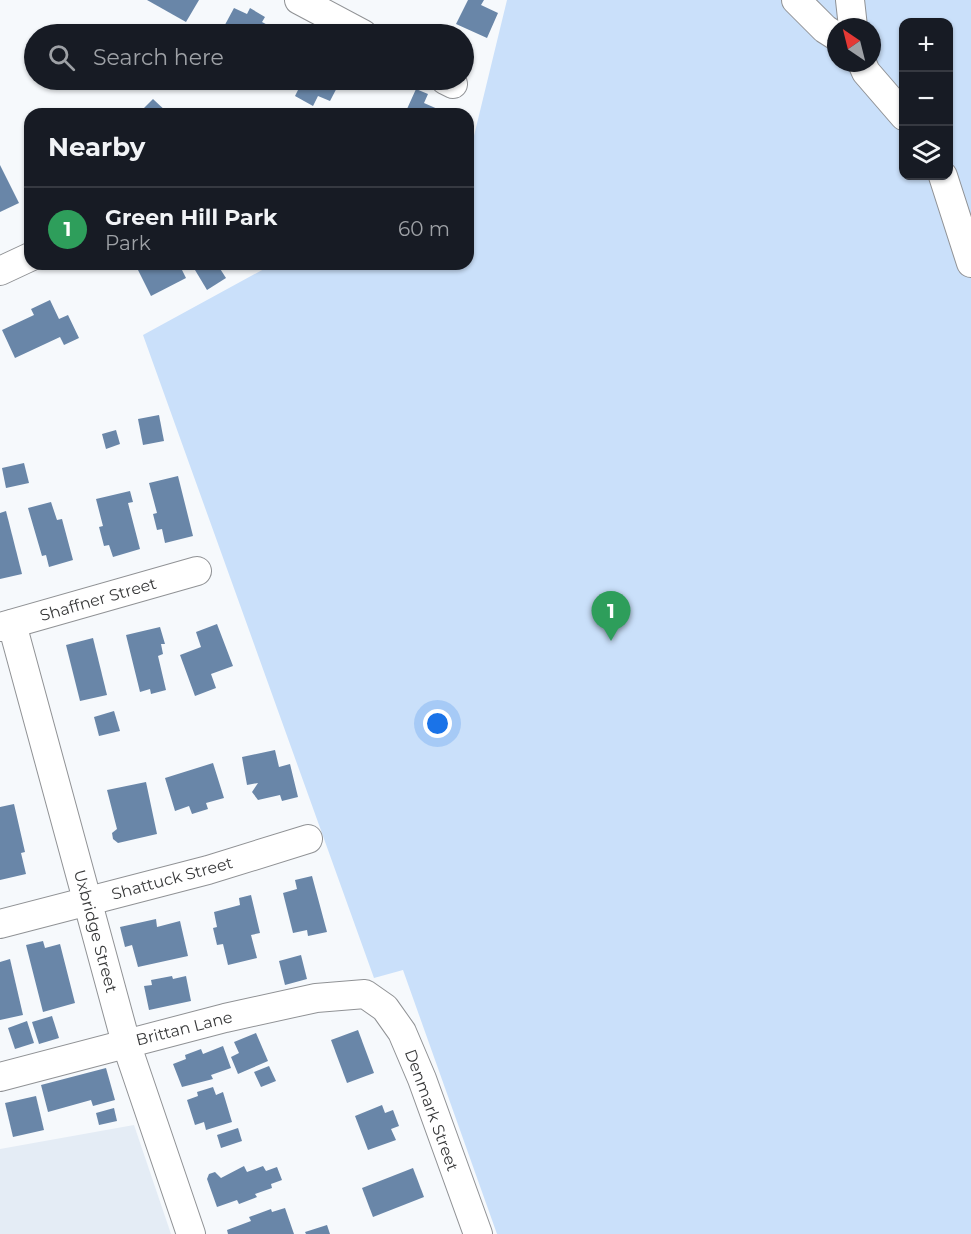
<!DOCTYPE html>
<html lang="en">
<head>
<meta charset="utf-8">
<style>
	body { margin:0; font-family:Montserrat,sans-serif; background:#20242c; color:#f1f3f6 }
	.controls { position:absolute; right:18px; top:18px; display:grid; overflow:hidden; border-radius:12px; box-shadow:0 2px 4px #0004 }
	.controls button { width:54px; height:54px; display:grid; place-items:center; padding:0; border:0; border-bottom:2px solid #363941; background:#171b24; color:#f1f3f6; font:30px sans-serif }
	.compass { position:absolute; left:827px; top:18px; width:54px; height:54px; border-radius:50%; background:#171b24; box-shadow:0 2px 4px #0004; rotate:325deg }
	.you { position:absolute; left:438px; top:724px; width:21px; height:21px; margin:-15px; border:4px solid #fff; border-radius:50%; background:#1a73e8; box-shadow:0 0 0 9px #1a73e833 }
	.badge { display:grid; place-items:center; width:39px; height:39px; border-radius:50%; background:#d93025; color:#fff; font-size:20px; font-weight:700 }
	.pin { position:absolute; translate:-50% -50px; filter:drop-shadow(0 2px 3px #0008) }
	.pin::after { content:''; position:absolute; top:32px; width:21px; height:18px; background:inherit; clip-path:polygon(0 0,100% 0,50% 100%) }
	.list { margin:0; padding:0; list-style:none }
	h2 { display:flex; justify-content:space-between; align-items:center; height:78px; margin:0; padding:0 24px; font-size:26px }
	h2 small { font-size:20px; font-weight:400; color:#9ea1a6 }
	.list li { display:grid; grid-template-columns:39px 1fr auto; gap:18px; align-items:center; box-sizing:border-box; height:84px; padding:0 24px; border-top:2px solid #363941 }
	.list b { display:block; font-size:22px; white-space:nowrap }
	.list p { margin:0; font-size:20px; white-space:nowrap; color:#9ea1a6 }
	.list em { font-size:20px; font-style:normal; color:#9ea1a6 }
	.icon { flex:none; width:33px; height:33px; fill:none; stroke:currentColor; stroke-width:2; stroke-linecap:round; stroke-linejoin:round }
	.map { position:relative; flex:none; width:971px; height:1234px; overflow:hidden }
	.search { position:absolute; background:#171b24; box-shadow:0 2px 4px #0004; left:24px; top:24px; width:450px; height:66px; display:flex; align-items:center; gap:15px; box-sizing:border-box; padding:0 21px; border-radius:33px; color:#9ea1a6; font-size:22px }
	.panel { position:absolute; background:#171b24; box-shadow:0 2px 4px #0004; left:24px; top:108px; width:450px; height:162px; border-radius:18px }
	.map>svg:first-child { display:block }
</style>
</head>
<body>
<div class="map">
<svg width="971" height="1234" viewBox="0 0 971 1234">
	<rect width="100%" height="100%" fill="#f6f9fc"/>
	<polygon fill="#e4ecf5" points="134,1125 171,1234 0,1234 0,1149"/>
	<path fill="#cae0fa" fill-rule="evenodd" d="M507 0H971V1234H497L403 970 374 978 143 335 273 264H468V147L472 144ZM904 22H948V176H904ZM836 27H872V63H836Z"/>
	<g fill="#6986a8">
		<polygon points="147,0 199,0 186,22"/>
		<polygon points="468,0 484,0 481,5 498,13 487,38 456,24"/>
		<polygon points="234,8 247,14 250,8 265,17 262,22 275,29 271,34 220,34"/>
		<polygon points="303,80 341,80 330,101 318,96 313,106 295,96"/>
		<polygon points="416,89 428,94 424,103 449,114 418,114 407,109"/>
		<polygon points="153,99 169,114 138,114"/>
		<polygon points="0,165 19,203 0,212"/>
		<polygon points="135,264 179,264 186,278 151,296"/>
		<polygon points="205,264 217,264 226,278 207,290 195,270"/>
		<polygon points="50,300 59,319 68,315 79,338 64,345 60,337 15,358 2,330 34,315 31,309"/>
		<polygon points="159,415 164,441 143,445 138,419"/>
		<polygon points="116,430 120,444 106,449 102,434"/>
		<polygon points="24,463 29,483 6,488 2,468"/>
		<polygon points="178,476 193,536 165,543 162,529 157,530 153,514 157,513 149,483"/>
		<polygon points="130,491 133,502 128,503 140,549 113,557 109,545 104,546 99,527 103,526 96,499"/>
		<polygon points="51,502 57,520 62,519 73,560 49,567 46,555 42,556 28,508"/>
		<polygon points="6,511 22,574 0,579 0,513"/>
		<polygon points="217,624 233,666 211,674 216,688 195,696 180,655 201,647 196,632"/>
		<polygon points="160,627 165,644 161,644 163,654 158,656 166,690 151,694 150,689 140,692 126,635"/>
		<polygon points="93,638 107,695 80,701 66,645"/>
		<polygon points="114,711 120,731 99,736 94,717"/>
		<polygon points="275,750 279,767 290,764 298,797 282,801 280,795 258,800 252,792 258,783 247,785 242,757"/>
		<polygon points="213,763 224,798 206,803 208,809 192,814 189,806 175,811 165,778"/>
		<polygon points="146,782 157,834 118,843 113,839 112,833 117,829 107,790"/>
		<polygon points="14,804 25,852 21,853 26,874 0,880 0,807"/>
		<polygon points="312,876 327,932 308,936 307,930 293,933 283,893 297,889 295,880"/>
		<polygon points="251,895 260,933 251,935 257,958 228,965 223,944 217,945 213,928 217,927 214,912 240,905 239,898"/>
		<polygon points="156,919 157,927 180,921 188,956 138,967 132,945 125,947 120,927"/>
		<polygon points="43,941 45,948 60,944 75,1003 43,1012 26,945"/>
		<polygon points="301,955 307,979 285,985 279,961"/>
		<polygon points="10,959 23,1015 0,1020 0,962"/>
		<polygon points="172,976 173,979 186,976 191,1001 149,1010 144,986 152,985 151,980"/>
		<polygon points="52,1016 59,1038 39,1044 32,1022"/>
		<polygon points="27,1021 34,1043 15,1049 8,1028"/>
		<polygon points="358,1030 374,1073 347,1083 331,1040"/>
		<polygon points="256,1033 268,1061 238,1074 231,1057 239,1053 234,1042"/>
		<polygon points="223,1046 231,1068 211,1075 213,1079 182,1087 173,1064 186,1059 185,1055 201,1049 203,1054"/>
		<polygon points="269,1066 276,1081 261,1087 254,1072"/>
		<polygon points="106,1068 115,1100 93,1106 91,1100 48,1112 41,1085"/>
		<polygon points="213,1087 216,1095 223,1092 232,1122 206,1130 204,1122 195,1125 187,1100 198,1096 197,1092"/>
		<polygon points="36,1096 44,1130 13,1137 5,1103"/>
		<polygon points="382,1105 385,1113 393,1110 399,1126 391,1129 396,1140 368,1150 355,1116"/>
		<polygon points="114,1108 117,1121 99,1125 96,1113"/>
		<polygon points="238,1128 242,1141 221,1148 217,1135"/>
		<polygon points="244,1166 247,1172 263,1166 266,1171 277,1167 282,1180 271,1184 272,1188 255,1194 257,1197 239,1204 237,1200 217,1207 207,1179 209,1174 215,1172 221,1178"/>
		<polygon points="413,1168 424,1197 373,1217 362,1188"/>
		<polygon points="285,1208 294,1234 228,1234 227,1230 251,1221 249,1217 271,1209 272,1212"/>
		<polygon points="327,1225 330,1234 306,1234 305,1232"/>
	</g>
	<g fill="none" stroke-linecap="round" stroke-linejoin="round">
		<g stroke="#909295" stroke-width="30">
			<g id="minor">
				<polyline points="299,0 363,34"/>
				<polyline points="796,0 825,29 836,36"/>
				<polyline points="850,0 853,27"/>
				<polyline points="862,63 866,72 904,116"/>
				<polyline points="445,80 453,84"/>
				<polyline points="943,176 971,263"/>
				<polyline points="0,271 30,257"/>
				<polyline points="12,624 126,1043 191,1234"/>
				<polyline points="0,627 197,571"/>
				<polyline points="0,924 208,870 308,839"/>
				<polyline points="0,1077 225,1018 316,998 365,994 385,1008 402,1032 422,1079 478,1234"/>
			</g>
		</g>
		<use href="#minor" stroke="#fff" stroke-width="28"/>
	</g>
	<g text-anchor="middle" stroke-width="5" stroke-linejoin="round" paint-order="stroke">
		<g font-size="16" fill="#38393a" stroke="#fff">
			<text transform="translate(98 599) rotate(-16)" y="6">Shaffner Street</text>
			<text transform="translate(172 878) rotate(-15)" y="6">Shattuck Street</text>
			<text transform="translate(96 931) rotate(75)" y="6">Uxbridge Street</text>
			<text transform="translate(184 1028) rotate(-14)" y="6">Brittan Lane</text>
			<text transform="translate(432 1110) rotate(70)" y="6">Denmark Street</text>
		</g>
	</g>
</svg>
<div class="controls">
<button>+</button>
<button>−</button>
<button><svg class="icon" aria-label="layers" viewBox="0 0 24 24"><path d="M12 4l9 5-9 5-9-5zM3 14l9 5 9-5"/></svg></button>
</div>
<svg class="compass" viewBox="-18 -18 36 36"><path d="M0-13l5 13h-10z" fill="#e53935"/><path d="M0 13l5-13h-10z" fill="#9ea1a6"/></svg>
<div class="you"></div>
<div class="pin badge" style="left:611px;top:641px;background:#2e9e5b">1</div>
<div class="search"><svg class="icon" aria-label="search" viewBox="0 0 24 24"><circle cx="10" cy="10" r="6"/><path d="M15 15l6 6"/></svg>Search here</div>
<section class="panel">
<h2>Nearby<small></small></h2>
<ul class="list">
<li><span class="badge" style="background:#2e9e5b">1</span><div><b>Green Hill Park</b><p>Park</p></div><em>60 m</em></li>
</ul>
</section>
</div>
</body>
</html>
